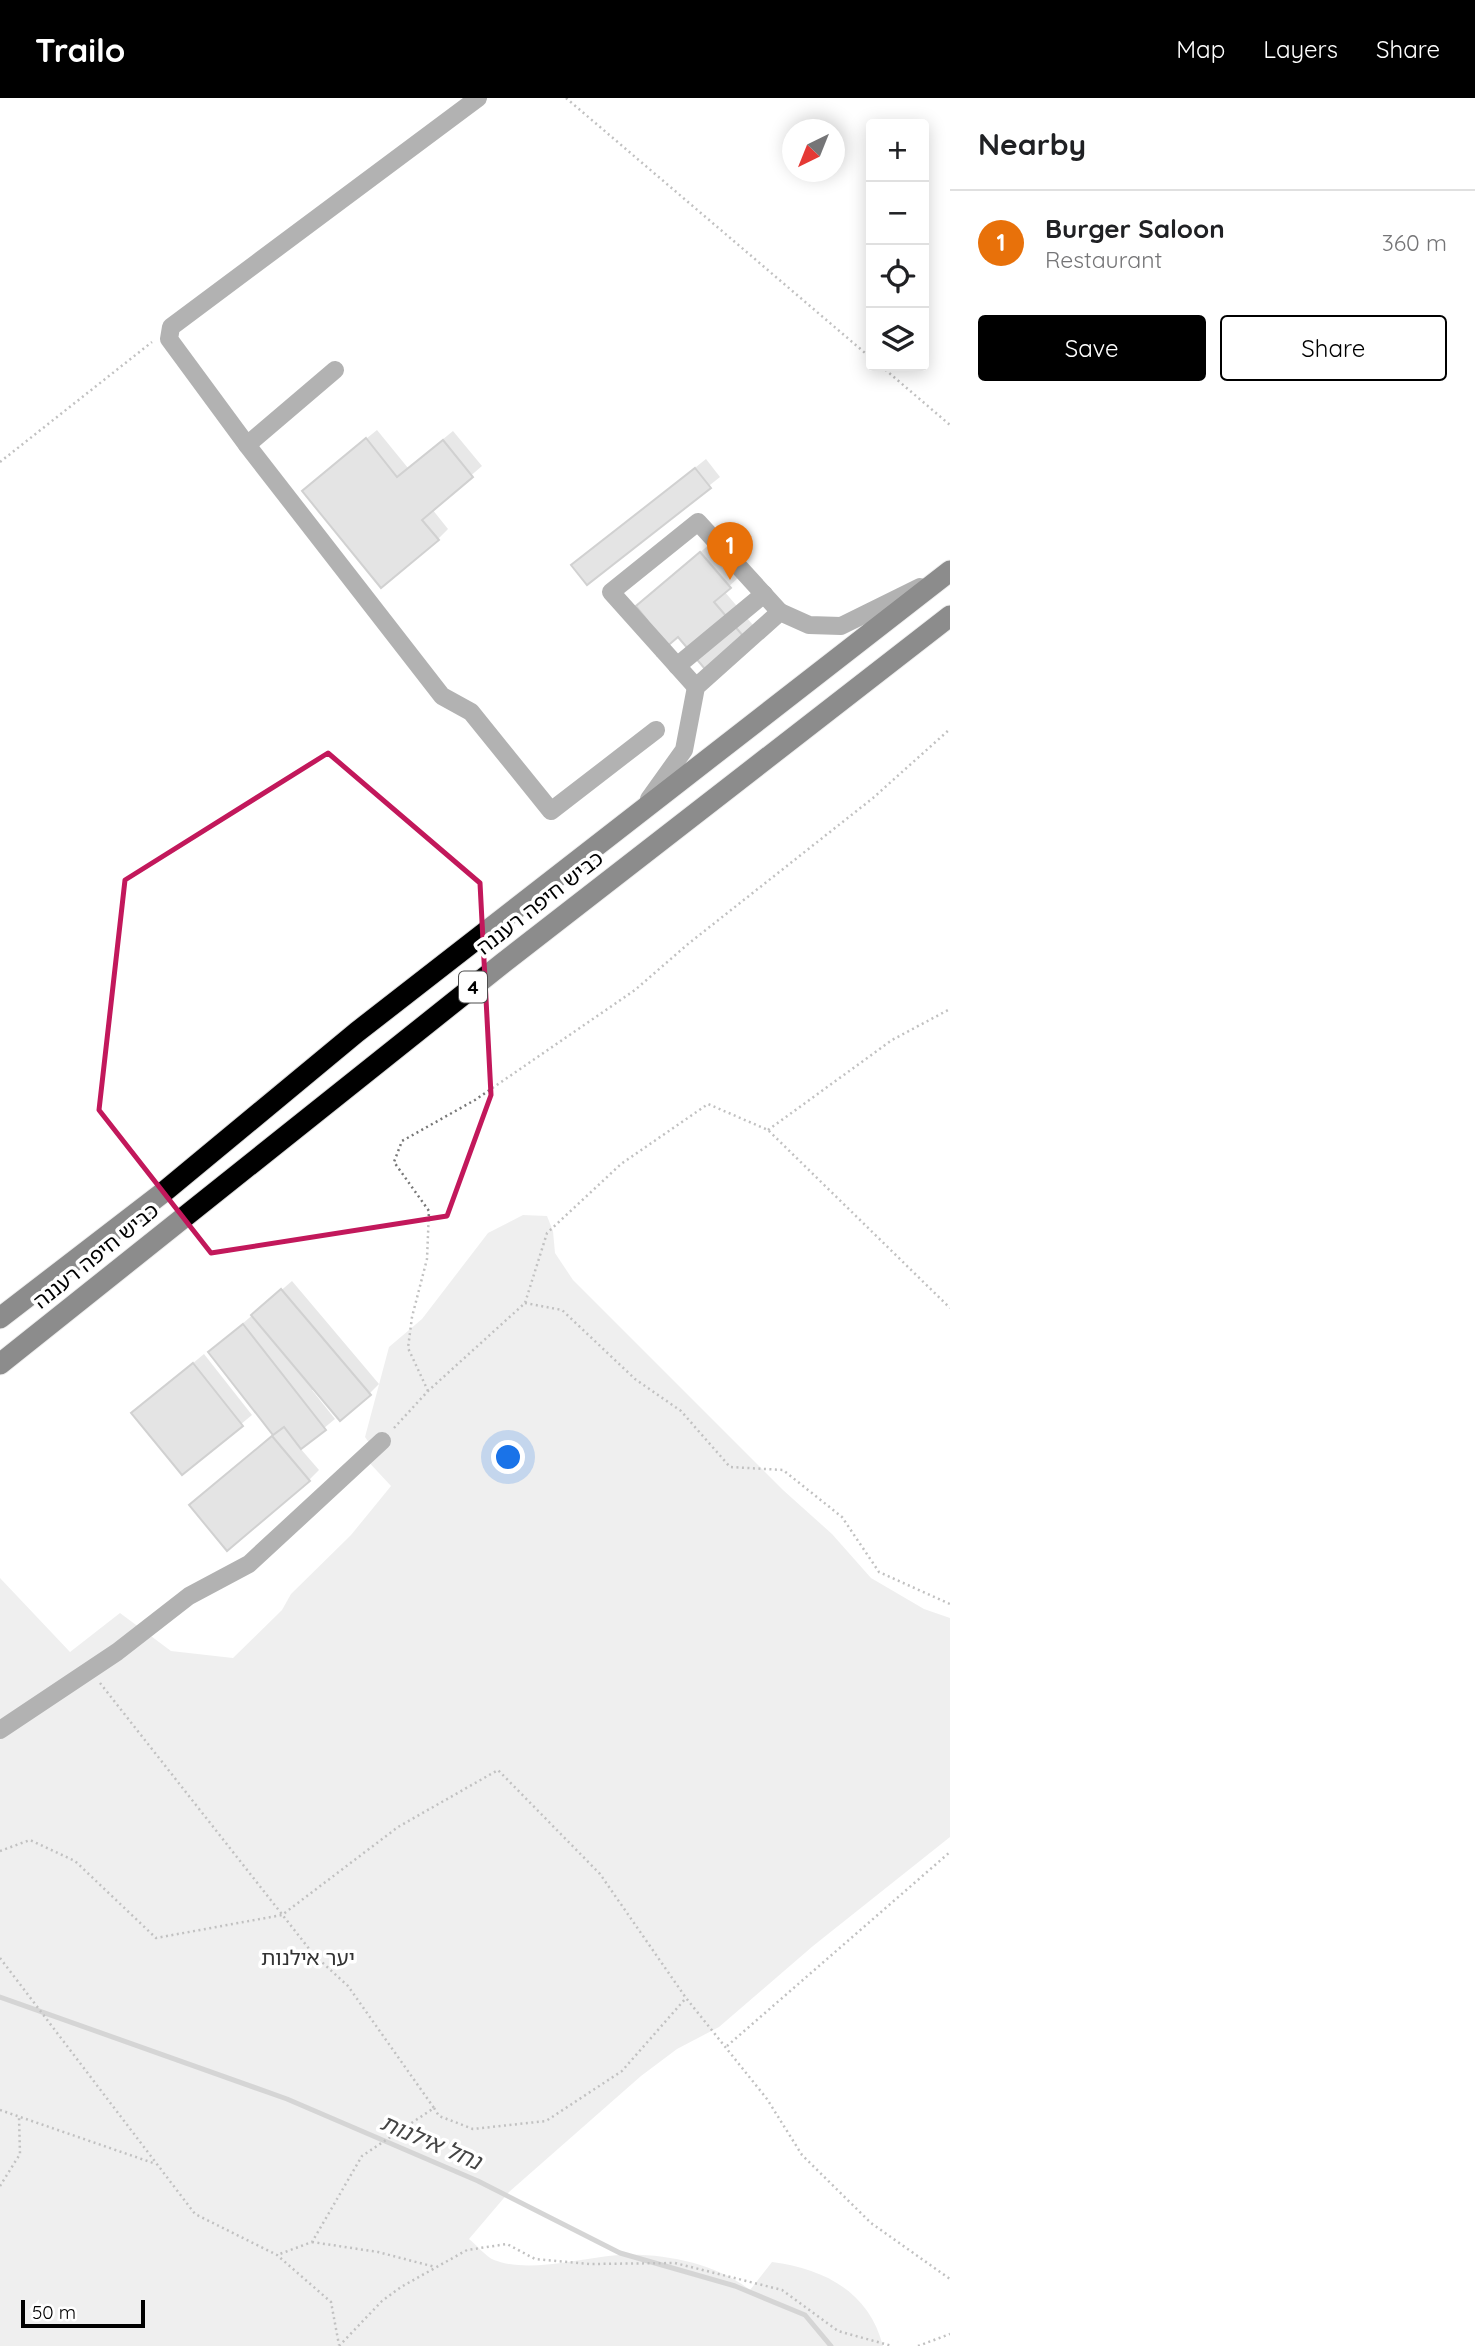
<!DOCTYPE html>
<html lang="en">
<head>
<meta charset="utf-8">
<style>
	body { margin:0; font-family:Quicksand,"Noto Sans Hebrew",sans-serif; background:#f2f2f2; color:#202124 }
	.controls { position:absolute; right:21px; top:21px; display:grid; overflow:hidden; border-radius:7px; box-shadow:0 4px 18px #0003 }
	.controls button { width:63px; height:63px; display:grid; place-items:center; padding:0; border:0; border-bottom:2px solid #e0e0e0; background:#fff; color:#202124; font:35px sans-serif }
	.compass { position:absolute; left:782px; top:21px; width:63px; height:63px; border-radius:50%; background:#fff; box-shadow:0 4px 18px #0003; rotate:223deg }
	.scale { position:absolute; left:21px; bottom:18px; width:124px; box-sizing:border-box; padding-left:7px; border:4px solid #000; border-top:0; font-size:19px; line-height:24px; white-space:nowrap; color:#000; -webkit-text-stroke:5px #fff; paint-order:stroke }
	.you { position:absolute; left:509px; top:1360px; width:24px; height:24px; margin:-18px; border:5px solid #fff; border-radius:50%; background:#1a73e8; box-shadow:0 0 0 10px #1a73e833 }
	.badge { display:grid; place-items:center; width:46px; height:46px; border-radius:50%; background:#000; color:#fff; font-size:23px; font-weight:700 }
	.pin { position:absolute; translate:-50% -58px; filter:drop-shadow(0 2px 4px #0008) }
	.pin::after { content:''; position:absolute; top:37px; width:24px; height:21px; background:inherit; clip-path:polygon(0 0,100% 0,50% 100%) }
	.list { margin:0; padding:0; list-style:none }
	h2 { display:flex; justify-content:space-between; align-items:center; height:91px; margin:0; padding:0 28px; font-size:30px }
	h2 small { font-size:23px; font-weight:400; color:#757577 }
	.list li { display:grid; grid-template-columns:46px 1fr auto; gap:21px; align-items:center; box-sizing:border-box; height:105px; padding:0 28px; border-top:2px solid #e0e0e0 }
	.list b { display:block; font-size:26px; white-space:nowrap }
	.list p { margin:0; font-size:23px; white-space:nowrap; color:#757577 }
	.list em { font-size:23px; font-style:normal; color:#757577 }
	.actions { display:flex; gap:14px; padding:21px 28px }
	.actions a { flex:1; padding:16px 0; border:2px solid #000; border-radius:7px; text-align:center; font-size:24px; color:#000 }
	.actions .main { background:#000; color:#fff }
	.icon { flex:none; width:38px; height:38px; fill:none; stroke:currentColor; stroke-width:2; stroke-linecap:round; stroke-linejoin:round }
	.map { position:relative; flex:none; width:950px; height:2248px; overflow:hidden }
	header { display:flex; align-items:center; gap:42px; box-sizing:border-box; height:98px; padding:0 35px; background:#000; color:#fff }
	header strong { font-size:33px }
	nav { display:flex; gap:38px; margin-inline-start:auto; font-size:24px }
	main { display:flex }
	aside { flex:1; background:#fff }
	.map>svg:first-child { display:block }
</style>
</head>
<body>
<header>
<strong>Trailo</strong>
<nav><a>Map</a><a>Layers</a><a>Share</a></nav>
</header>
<main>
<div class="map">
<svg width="950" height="2248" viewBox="0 0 950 2248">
	<rect width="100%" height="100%" fill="#fff"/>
	<path fill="#dcdcdc" d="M523 1117 547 1118 553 1133 555 1155 573 1182 783 1392 832 1436 871 1480 924 1511 950 1520V1739L813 1848 719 1929 677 1951 641 1978 509 2094 469 2141C477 2147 486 2159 494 2162 525 2174 570 2163 601 2159 649 2152 711 2162 750 2192L772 2164C825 2171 869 2194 883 2248H0V1480L70 1554 120 1515 171 1553 233 1560 282 1512 291 1496 351 1437 391 1388 364 1359 374 1352 365 1339 389 1249 422 1221 488 1135Z"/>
	<g fill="#0003">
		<polygon points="377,332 408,370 453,333 482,368 432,411 448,431 438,441 314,383"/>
		<polygon points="706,361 720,379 588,484 574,467"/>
		<polygon points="711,445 739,479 724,493 753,527 705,569 648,499"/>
		<polygon points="292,1183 379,1286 369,1296 312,1292 335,1321 300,1350 319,1372 309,1382 201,1397 274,1336 220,1245"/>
		<polygon points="204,1256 252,1317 182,1375 133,1315"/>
	</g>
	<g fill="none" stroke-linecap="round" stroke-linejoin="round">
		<polyline stroke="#a3a3a3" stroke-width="5" points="0,1899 287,2001 478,2083 620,2155 735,2188 805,2217 831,2248"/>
	</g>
	<g fill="#c4c4c4" stroke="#999" stroke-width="2">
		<polygon points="366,340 397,379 443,342 473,379 422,422 439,442 381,490 302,393"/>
		<polygon points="695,370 711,390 587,487 571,467"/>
		<polygon points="700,454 731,490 714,504 744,539 705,571 678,539 657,557 647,522 636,508"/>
		<polygon points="281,1191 371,1297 340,1323 251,1217"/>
		<polygon points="243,1226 326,1332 301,1351 284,1329 273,1337 208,1254"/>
		<polygon points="193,1265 243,1328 182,1377 131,1315"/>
		<polygon points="272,1338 310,1383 227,1453 189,1407"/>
	</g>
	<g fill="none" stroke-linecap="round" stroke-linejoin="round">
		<g stroke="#dbdbdb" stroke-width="23">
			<g id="highway">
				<polyline points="0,1220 165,1093 357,934 950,473"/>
				<polyline points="0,1266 503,865 950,518"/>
			</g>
		</g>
		<g stroke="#777" stroke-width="2.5" stroke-dasharray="2 3.5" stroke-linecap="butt">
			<polyline points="566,0 871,260"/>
			<polyline points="881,268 950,327"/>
			<polyline points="0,364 152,244"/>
			<polyline points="768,1032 892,942 950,911"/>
			<polyline points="525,1205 562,1212 635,1281 681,1313 730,1369 783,1372 842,1419 879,1474 950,1506"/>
			<polyline points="428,1293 408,1250 412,1219 427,1161 429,1113 394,1064 402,1043 475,1002 635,892 688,846 873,700 950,631"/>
			<polyline points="394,1330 428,1293 525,1205 547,1135 621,1066 708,1006 768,1032 950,1210"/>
			<polyline points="100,1585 314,1857 348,1888 434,2010 362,2058 312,2144 277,2157"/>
			<polyline points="0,1753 30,1742 75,1763 156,1840 282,1817 398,1729 498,1672 600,1776 686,1900 767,2001 802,2057 871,2125 950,2181"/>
			<polyline points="0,1860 195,2116 277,2157 331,2204 339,2247"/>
			<polyline points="727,1948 950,1754"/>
			<polyline points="434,2010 439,2018 473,2031 546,2023 622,1973 686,1900"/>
			<polyline points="0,2012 156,2066"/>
			<polyline points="0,2088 20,2056 19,2019"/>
			<polyline points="312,2144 378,2154 435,2169"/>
			<polyline points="339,2248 382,2203 401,2189 467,2152 507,2146 535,2161 590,2166 675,2165 782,2192 838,2233 892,2248"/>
			<polyline points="918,2248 950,2236"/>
		</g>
		<g stroke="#555" stroke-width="18">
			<polyline points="478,0 171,229 169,241 247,347 442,598 471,614 551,713 656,632"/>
			<polyline points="247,347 335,272"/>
			<polyline points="677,568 764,496"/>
			<polyline points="696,589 611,494 698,424 780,514"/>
			<polyline points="649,701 684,652 696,589 780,514 809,527 841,528 920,489"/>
			<polyline points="0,1632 117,1554 189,1498 249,1466 382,1343"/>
		</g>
		<use href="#highway" stroke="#000" stroke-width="21"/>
	</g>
	<path d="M0 0H950V2248H0ZM328 655 480 785 491 997 447 1118 211 1155 99 1012 125 782Z" fill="#fff" fill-opacity=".55" fill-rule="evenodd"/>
	<path fill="none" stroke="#c2185b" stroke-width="5" stroke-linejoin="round" d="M328 655 480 785 491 997 447 1118 211 1155 99 1012 125 782Z"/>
	<g text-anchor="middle" stroke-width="7" stroke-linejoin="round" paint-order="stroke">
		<rect fill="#fff" stroke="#4c4c4c" stroke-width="2" x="459" y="873.5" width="28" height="31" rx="5"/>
		<g font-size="19" font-weight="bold" fill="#000">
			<text x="473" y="896">4</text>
		</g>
		<g font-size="21" fill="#000" stroke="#fff">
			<text transform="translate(540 805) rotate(-38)" y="7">כביש חיפה רעננה</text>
			<text transform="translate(96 1158) rotate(-39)" y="7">כביש חיפה רעננה</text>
		</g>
		<g font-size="21" fill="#333" stroke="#fff">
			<text x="308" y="1867">יער אילנות</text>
		</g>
		<g font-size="23" font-style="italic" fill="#444" stroke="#fff">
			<text transform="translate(431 2044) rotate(23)" y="8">נחל אילנות</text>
		</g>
	</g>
</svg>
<div class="controls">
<button>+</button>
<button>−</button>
<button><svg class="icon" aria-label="locate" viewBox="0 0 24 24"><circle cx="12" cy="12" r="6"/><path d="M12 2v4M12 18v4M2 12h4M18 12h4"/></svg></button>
<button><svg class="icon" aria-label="layers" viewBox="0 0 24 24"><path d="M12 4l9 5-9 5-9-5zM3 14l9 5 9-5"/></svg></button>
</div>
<svg class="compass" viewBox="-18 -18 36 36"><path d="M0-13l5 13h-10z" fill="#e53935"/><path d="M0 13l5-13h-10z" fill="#757577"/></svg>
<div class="scale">50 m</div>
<div class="you"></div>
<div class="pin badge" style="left:730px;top:482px;background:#e8710a">1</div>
</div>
<aside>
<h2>Nearby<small></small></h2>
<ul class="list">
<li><span class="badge" style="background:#e8710a">1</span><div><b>Burger Saloon</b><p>Restaurant</p></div><em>360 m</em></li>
</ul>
<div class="actions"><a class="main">Save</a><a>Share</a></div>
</aside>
</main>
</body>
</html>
